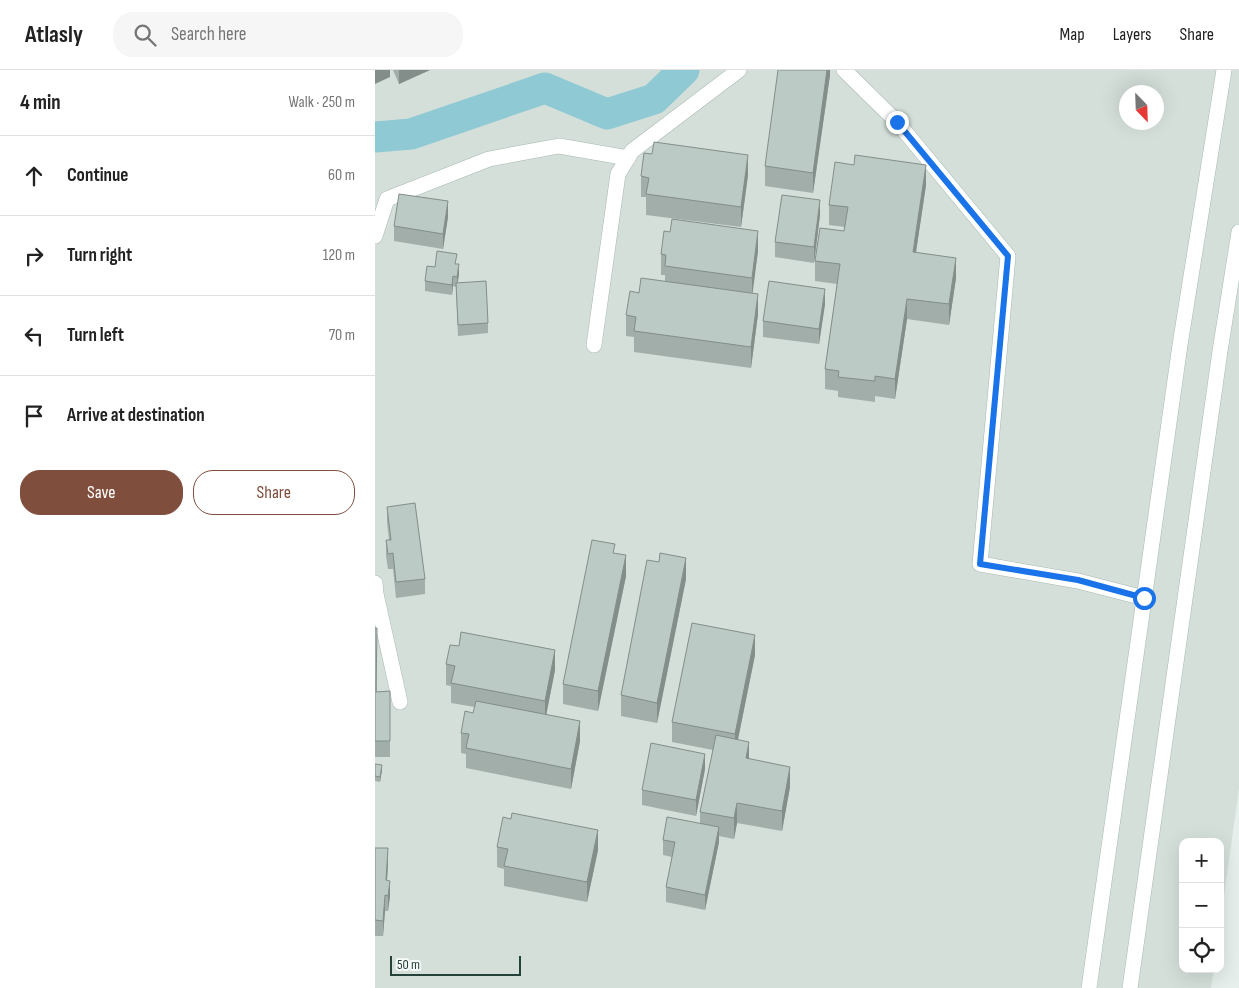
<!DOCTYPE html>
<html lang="en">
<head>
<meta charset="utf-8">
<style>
	body { margin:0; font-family:"Sofia Sans Condensed",sans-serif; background:#f6f6f6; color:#222 }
	.controls { position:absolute; right:15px; bottom:15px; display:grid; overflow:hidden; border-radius:10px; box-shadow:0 5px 20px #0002 }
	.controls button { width:45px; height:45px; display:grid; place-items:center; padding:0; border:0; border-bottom:1px solid #e0e0e0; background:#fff; color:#222; font:25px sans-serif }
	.compass { position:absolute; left:744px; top:15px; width:45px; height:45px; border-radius:50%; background:#fff; box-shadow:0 5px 20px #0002; rotate:157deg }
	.scale { position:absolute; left:15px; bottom:12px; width:131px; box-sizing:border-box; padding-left:5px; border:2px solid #24423a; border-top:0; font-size:14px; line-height:18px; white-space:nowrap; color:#24423a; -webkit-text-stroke:4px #f7fbf9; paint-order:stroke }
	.stop { position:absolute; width:15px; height:15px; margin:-11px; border:4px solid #1a73e8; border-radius:50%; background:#fff }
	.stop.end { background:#1a73e8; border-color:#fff; box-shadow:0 1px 5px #0008 }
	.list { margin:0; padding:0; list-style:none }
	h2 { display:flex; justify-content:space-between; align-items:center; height:65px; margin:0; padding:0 20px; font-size:21px }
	h2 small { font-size:16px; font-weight:400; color:#767676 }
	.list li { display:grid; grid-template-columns:32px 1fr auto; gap:15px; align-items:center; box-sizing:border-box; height:80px; padding:0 20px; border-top:1px solid #e0e0e0 }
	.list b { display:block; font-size:19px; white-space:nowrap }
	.list em { font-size:16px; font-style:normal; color:#767676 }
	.actions { display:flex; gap:10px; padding:15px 20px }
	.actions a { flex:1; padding:11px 0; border:1px solid #804e3d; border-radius:20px; text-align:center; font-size:18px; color:#804e3d }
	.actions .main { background:#804e3d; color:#fff }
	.icon { flex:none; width:28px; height:28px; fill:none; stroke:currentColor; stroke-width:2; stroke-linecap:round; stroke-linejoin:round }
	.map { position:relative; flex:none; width:864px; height:918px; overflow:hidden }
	header { display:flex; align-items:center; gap:30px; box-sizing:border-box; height:70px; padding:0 25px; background:#fff; border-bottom:1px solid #e0e0e0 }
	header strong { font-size:24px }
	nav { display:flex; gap:28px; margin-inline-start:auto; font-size:18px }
	.search { width:350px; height:45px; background:#f6f6f6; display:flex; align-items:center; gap:12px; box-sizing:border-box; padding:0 18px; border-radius:20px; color:#767676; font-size:19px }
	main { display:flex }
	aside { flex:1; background:#fff }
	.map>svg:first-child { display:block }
</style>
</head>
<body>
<header>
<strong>Atlasly</strong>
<div class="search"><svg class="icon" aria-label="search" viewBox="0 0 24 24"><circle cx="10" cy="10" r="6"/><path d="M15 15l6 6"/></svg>Search here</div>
<nav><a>Map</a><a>Layers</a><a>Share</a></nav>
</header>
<main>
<aside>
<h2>4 min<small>Walk · 250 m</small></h2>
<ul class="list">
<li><svg class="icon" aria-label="ahead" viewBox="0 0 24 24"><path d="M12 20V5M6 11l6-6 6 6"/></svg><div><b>Continue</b></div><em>60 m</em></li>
<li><svg class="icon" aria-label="right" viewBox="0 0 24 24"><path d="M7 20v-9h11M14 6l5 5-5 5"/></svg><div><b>Turn right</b></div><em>120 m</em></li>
<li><svg class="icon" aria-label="left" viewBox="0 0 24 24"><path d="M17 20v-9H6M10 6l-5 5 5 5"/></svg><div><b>Turn left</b></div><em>70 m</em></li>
<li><svg class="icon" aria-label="arrive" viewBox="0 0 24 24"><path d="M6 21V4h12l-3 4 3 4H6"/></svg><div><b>Arrive at destination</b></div></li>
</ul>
<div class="actions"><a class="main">Save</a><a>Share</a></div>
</aside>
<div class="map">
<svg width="864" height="918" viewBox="0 0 864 918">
	<rect width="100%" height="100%" fill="#e6efeb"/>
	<path fill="#d4dfda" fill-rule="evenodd" d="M0 0H864V719L845 854V772H808V899H839L836 918H0ZM752 22H782V52H752Z"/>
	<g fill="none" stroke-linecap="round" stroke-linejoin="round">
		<polyline stroke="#8ec9d4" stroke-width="31" points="0,67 36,64 170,18 232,44 279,29 309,0"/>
		<g stroke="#a8b8b2" stroke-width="16">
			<g id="street">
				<polyline points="469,0 522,52 633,186 605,494 703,511 769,528"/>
				<polyline points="0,166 12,129 114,89 184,76 253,88"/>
				<polyline points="219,275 243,104 257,81 364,0"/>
				<polyline points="0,513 1,524 25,632"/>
			</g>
		</g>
		<g stroke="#a4bbb3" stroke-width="16">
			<g id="secondary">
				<polyline points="714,918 805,275 849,0"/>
				<polyline points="755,918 845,281 864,162"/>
			</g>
		</g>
		<use href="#street" stroke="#fff" stroke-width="15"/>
		<use href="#secondary" stroke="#fff" stroke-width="15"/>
	</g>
	<g fill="#a1aea9">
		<polygon points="18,0 55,0 24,14"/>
		<polygon points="455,0 455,5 438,123 390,116 390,96"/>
		<polygon points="373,105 366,157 271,145 271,127 266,127 266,106"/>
		<polygon points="551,115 541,182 581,208 574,255 532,249 520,329 500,326 500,332 463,327 463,321 450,319 450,299 462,214 440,211 440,191 469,161 470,157 454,155 454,135"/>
		<polygon points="445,145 439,193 400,187 400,172"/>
		<polygon points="73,147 68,179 19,171 19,156"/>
		<polygon points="383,181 377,223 383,244 376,298 259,282 259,267 251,266 251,245 264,223 290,211 290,205 286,205 286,184"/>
		<polygon points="82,194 84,205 82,213 113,253 113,263 83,266 81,217 78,216 77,225 50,221 50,211 60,197"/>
		<polygon points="450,234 444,274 388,267 388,251"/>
		<polygon points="12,437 50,509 50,524 21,528 18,499 13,499 11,486 11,470 14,470 12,452"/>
		<polygon points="240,483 251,506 223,641 188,634 188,614"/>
		<polygon points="311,509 282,653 246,646 246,625"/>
		<polygon points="0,558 2,622 15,621 15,687 0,687"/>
		<polygon points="84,576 180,600 171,645 205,671 196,719 91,698 91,684 86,683 86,663 98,643 100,637 76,633 76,616 71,615 71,594"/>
		<polygon points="380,585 363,669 374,689 415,717 407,761 362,753 359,769 344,766 344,772 330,840 291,832 291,817 297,787 288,785 288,770 325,753 325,742 338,680 297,672 297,652"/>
		<polygon points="0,694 7,700 5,712 0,711"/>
		<polygon points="330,699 321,746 267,735 267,720"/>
		<polygon points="122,777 223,780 212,832 129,816 129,799 122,797"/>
		<polygon points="0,778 13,794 12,811 15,826 13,841 10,841 8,866 0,866"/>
	</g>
	<g fill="#838d89">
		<polygon points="0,0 15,0 15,7 0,14"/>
		<polygon points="24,0 55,0 24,14"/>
		<polygon points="452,0 455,0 455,5 438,123 438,103"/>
		<polygon points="373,85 373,105 366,157 366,137"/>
		<polygon points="551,95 551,115 538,202 538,182"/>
		<polygon points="445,130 445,145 439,193 439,177"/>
		<polygon points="73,131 73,147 68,179 68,164"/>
		<polygon points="383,161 383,181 377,228 377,208"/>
		<polygon points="581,188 581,208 574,255 574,234"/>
		<polygon points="84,194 84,205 82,217 82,207"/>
		<polygon points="78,206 78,216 77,225 77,215"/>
		<polygon points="450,219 450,234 444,274 444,259"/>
		<polygon points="383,224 383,244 376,298 376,277"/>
		<polygon points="532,229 532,249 520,329 520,309"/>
		<polygon points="251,485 251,506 223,641 223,621"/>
		<polygon points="311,488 311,509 282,653 282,633"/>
		<polygon points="380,565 380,585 360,684 360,664"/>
		<polygon points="180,580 180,600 170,651 170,631"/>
		<polygon points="205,651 205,671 196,719 196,699"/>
		<polygon points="374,672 374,692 371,688"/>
		<polygon points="330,684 330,699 321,746 321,730"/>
		<polygon points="7,695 7,700 5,712 5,707"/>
		<polygon points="415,697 415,717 407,761 407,741"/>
		<polygon points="362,733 362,753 359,769 359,748"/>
		<polygon points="344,757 344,772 330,840 330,825"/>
		<polygon points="223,760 223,780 212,832 212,812"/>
		<polygon points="13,778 13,794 11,826 11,810"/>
		<polygon points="15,811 15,826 13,841 13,826"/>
		<polygon points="10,825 10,841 8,866 8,851"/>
	</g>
	<g fill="#bbcac4" stroke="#838d89">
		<polygon points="403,0 452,0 438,103 390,96"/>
		<polygon points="279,72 373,85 366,137 271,124 274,108 266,106 269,83 277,84"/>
		<polygon points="480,85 551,95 538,182 581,188 574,234 532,229 520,309 500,306 500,311 463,307 464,301 450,299 465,194 440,191 445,158 469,161 473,137 454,135 460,92 479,95"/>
		<polygon points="24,124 73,131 68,164 19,156"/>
		<polygon points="407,125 445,130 439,177 400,172"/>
		<polygon points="297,149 383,161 377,208 290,196 291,185 286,184 289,161 295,162"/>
		<polygon points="62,181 82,184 80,194 84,194 82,207 78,206 77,215 50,211 52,196 60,197"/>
		<polygon points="266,208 383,224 376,277 259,261 261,247 251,245 255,221 264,223"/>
		<polygon points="111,211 113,253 83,255 81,213"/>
		<polygon points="394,211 450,219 444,259 388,251"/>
		<polygon points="40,433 50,509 21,512 18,483 13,484 11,470 16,470 12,437"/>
		<polygon points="217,470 240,474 238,483 251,485 223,621 188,614"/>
		<polygon points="285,483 311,488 282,633 246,625 272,490 284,492"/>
		<polygon points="317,553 380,565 360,664 297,652"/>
		<polygon points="0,558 2,558 1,622 15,621 15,671 0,671"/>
		<polygon points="86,562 180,580 170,631 76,613 80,596 71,594 75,575 84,576"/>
		<polygon points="101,631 205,651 196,699 91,678 94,664 86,663 90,641 98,643"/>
		<polygon points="341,665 374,672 371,688 415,697 407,741 362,733 359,748 325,742"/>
		<polygon points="276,673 330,684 321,730 267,720"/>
		<polygon points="0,694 7,695 5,707 0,706"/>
		<polygon points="137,743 223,760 212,812 129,796 133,779 122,777 128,747 136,749"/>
		<polygon points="292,747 344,757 330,825 291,817 300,772 288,770"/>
		<polygon points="0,778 13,778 11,810 15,811 13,826 10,825 8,851 0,850"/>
	</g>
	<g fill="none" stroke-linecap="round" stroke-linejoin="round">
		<polyline stroke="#1a73e8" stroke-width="6" points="522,52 633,186 605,494 703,510 769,528"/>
	</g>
</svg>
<div class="controls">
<button>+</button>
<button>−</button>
<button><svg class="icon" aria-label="locate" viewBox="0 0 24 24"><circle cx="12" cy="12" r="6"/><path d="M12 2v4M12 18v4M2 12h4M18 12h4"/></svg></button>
</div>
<svg class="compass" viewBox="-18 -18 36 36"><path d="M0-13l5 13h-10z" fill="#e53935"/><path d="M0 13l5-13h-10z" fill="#767676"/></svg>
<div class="scale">50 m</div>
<div class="stop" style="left:769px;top:528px"></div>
<div class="stop end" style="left:522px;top:52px"></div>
</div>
</main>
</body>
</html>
